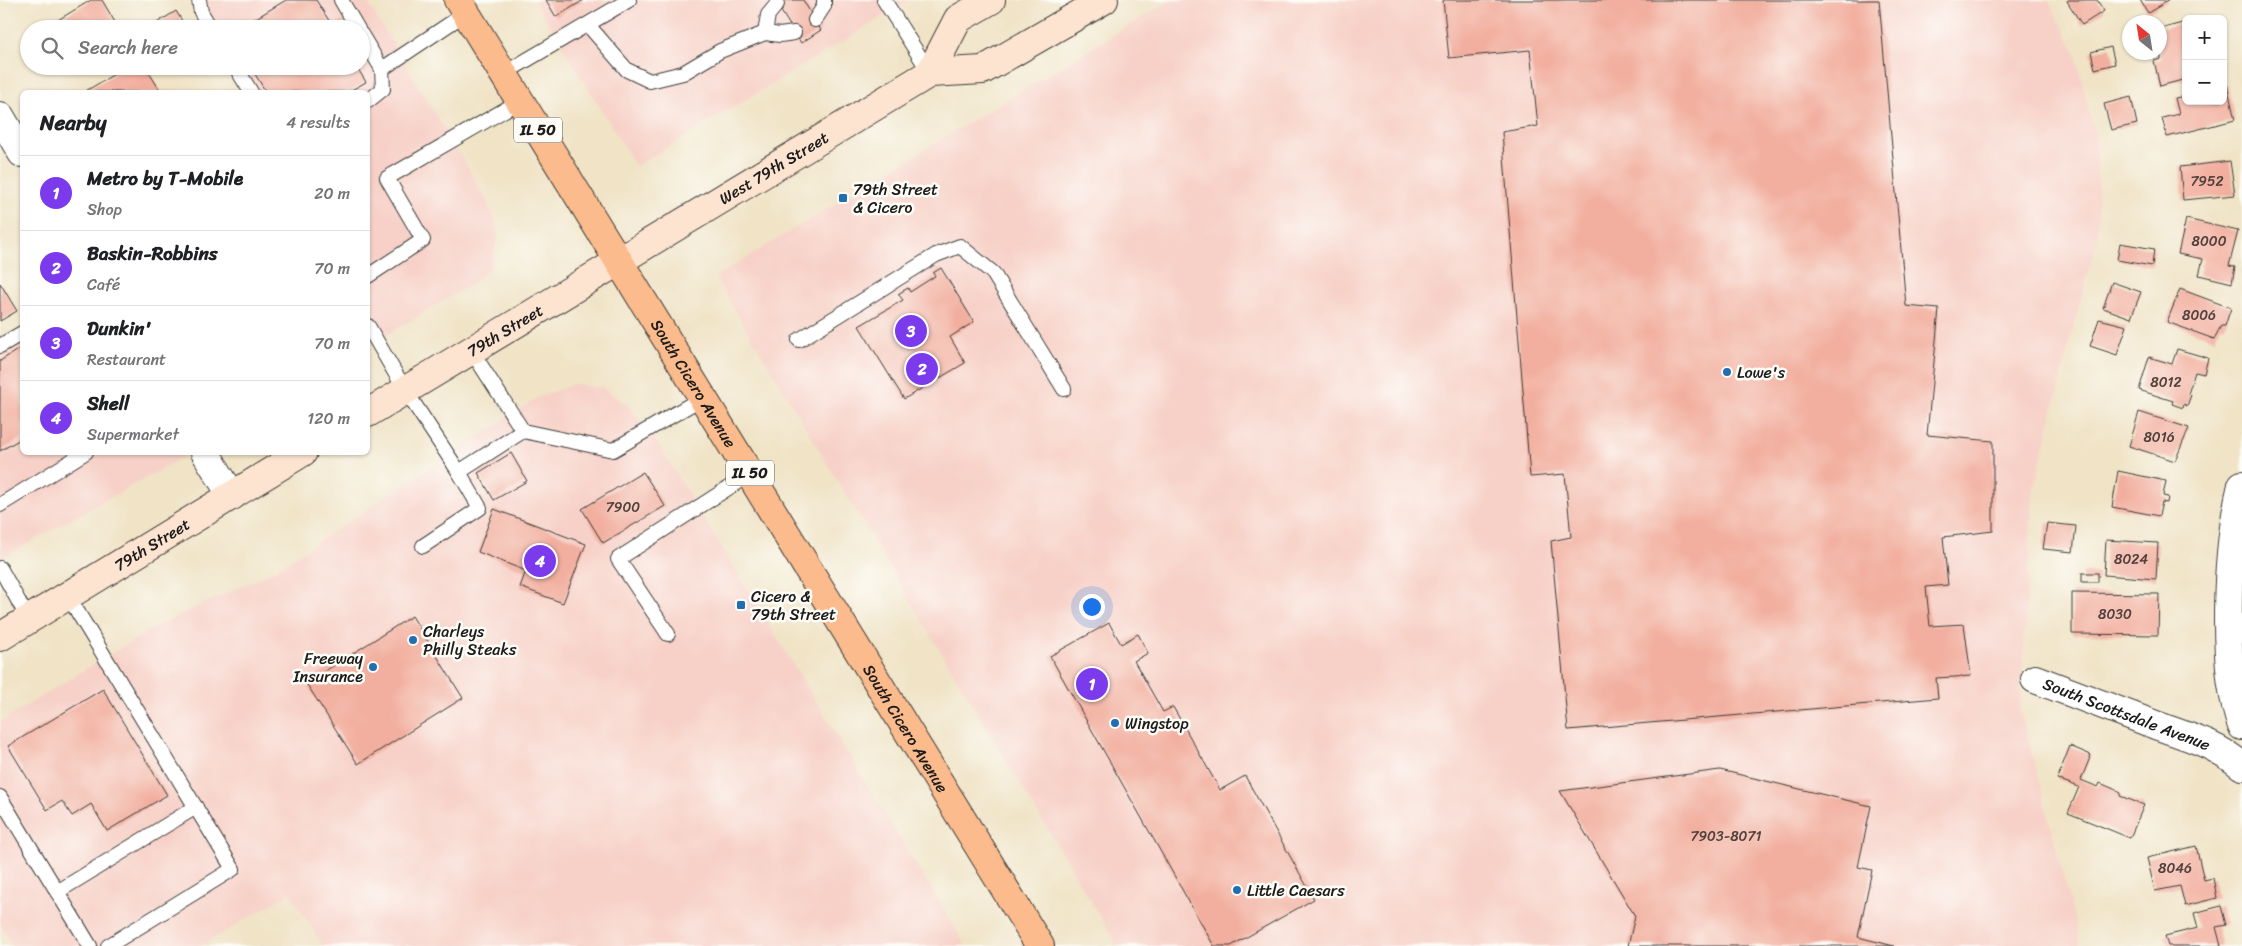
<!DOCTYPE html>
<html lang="en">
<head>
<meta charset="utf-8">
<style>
	body { margin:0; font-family:Sriracha,sans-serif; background:#f2f2f2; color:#202124 }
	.controls { position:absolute; right:15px; top:15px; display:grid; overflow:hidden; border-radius:8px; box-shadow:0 1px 4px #0004 }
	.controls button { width:45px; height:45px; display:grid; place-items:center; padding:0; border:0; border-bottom:1px solid #e0e0e0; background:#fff; color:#202124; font:25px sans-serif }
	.compass { position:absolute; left:2122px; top:15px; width:45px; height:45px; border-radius:50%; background:#fff; box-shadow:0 1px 4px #0004; rotate:330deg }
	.you { position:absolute; left:1091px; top:606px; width:18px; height:18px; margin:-12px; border:4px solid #fff; border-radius:50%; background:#1a73e8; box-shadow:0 0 0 8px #1a73e833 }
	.badge { display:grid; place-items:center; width:32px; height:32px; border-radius:50%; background:#7c3aed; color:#fff; font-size:16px; font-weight:700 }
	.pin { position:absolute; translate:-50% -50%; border:2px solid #fff; box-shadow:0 1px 5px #0006 }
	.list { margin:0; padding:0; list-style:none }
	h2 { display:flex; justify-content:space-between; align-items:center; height:65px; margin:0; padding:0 20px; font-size:21px }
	h2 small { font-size:16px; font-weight:400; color:#757577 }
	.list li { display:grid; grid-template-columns:32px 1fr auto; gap:15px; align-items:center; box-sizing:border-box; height:75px; padding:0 20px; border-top:1px solid #e0e0e0 }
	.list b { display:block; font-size:19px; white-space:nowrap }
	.list p { margin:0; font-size:16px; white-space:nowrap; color:#757577 }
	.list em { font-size:16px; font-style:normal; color:#757577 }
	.icon { flex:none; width:28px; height:28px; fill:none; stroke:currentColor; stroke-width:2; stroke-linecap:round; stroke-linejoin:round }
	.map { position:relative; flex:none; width:2242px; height:946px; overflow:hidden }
	.search { position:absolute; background:#fff; box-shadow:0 1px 4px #0004; left:20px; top:20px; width:350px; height:55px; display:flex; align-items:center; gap:12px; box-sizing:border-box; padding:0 18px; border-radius:28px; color:#757577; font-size:19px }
	.panel { position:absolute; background:#fff; box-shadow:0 1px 4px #0004; left:20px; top:90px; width:350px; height:365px; border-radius:8px }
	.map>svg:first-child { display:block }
</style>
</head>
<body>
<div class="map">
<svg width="2242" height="946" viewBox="0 0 2242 946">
	<rect width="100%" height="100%" fill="#fdfcf7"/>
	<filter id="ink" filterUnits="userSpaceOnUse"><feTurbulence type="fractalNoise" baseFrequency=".02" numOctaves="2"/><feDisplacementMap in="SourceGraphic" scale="10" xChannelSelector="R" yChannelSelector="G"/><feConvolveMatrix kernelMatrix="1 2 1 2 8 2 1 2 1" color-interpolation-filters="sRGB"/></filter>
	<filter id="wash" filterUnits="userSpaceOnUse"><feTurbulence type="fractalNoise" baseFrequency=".0096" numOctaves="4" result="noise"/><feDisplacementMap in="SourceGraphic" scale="20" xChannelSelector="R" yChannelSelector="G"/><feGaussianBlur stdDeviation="1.12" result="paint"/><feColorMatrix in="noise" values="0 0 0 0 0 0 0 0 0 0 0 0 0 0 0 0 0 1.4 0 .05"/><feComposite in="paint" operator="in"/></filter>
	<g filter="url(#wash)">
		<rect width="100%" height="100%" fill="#f0e3c6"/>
		<g fill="#f7d1c8">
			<polygon points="197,0 366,0 476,181 494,216 498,235 490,268 470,285 368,346 368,92 259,92 242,66 361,66 361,29 217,29"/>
			<polygon points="534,0 911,0 636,166"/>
			<polygon points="1171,0 2048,0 2075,51 2097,145 2098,235 2070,341 2033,492 2020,708 2081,946 1118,946 715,277"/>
			<polygon points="22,333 22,452 190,453 0,559 0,346"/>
			<polygon points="574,384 603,388 628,406 658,444 966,946 323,946 290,893 201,946 12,946 0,922 0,722 156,626 270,573 539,397"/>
		</g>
		<g id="blocks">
			<g fill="#f2af9f">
				<polygon points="91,0 102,0 119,29 43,29"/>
				<polygon points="286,0 316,0 333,27 342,21 347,29 238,29"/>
				<polygon points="546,0 584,0 556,17"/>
				<polygon points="774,0 803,0 821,30 801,43"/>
				<polygon points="1443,0 1879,0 1906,306 1939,309 1927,435 1993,441 1993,531 1943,537 1948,585 1926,587 1930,626 1964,624 1971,676 1936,678 1938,698 1568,730 1551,541 1571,537 1565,474 1530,477 1502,132 1538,126 1530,50 1449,58"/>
				<polygon points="2069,0 2097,0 2104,11 2082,25 2067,1"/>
				<polygon points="2140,0 2169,0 2148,13"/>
				<polygon points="176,11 187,29 147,29"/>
				<polygon points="2186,22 2186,79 2160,86 2154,61 2161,59 2160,29"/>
				<polygon points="2111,47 2115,64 2095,69 2091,52"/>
				<polygon points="128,66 145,66 161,92 84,92"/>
				<polygon points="250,66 356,66 366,82 348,92 266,92"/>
				<polygon points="2227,85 2235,120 2167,137 2162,118 2179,114 2175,98 2186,96 2186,101 2223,101 2223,86"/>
				<polygon points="2131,97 2137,124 2111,130 2104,104"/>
				<polygon points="2230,161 2235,195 2183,200 2180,167"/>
				<polygon points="2186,219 2238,231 2229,266 2235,267 2232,283 2199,275 2203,259 2178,254"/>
				<polygon points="2120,243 2154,249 2152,266 2117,260"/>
				<polygon points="941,268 974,322 950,337 965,363 904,399 859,326 903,300 898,294 908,288 910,292 935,276 933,273"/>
				<polygon points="2112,282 2141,292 2131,318 2103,308"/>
				<polygon points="0,283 17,311 0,321"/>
				<polygon points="2180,289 2231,308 2225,326 2221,326 2214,339 2167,322"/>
				<polygon points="2099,319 2127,326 2117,355 2090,346"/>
				<polygon points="22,347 22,438 0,451 0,361"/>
				<polygon points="2177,349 2208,358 2204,374 2195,372 2188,394 2191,395 2187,406 2184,404 2183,408 2172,404 2173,401 2139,390 2149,357 2172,364"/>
				<polygon points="2139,412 2189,428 2175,461 2129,446"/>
				<polygon points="511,453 527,481 494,500 478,473"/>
				<polygon points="2118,471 2166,481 2163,496 2168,497 2167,503 2162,502 2159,516 2112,507"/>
				<polygon points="643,472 665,506 603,543 582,509"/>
				<polygon points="494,509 586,544 563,603 520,587 526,571 478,552"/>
				<polygon points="2047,523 2076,526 2073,552 2043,549"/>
				<polygon points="2106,540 2158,543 2156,579 2104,575"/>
				<rect x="2082" y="573" width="16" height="9"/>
				<polygon points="2072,593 2159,594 2158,635 2072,634"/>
				<polygon points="412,616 463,698 358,764 306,683"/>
				<polygon points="1109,623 1121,644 1138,634 1148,653 1134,661 1163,712 1173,707 1220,790 1245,776 1314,899 1231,946 1214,946 1050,656"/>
				<polygon points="103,689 167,795 107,831 91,804 72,816 62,801 47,810 8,746"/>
				<polygon points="2070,746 2091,755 2081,780 2098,787 2100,783 2121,792 2120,796 2144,805 2130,838 2068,813 2079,787 2057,779"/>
				<polygon points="1720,770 1871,806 1858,867 1872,870 1858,937 1894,946 1628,946 1635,916 1560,791"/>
				<polygon points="2196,846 2204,880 2213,878 2217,898 2185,906 2180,886 2155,891 2147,858"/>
				<polygon points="2221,906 2226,925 2216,927 2221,946 2168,946 2165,936 2198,928 2194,913"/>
			</g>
		</g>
	</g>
	<g filter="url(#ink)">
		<use href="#blocks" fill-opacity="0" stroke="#3c3a36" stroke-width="1"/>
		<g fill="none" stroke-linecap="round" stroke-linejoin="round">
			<g stroke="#3c3a36" stroke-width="16">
				<g id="lane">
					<polyline points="199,0 201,12 211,29"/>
					<polyline points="341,0 358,29"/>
					<polyline points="884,0 930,73"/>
					<polyline points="815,20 824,6 824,0"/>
					<polyline points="588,25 627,70 650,81 683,73 720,51 765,33 780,35 794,33"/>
					<polyline points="765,33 768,15 777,4"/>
					<polyline points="361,34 382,69 466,13"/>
					<polyline points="235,66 251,92"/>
					<polyline points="503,74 629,0"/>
					<polyline points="368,101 383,89 382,69"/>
					<polyline points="368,276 423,240 387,178 520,101"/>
					<polyline points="368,326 405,390 459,472 523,431 471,350"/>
					<polyline points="799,340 936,255 960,246 993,273 1064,389"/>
					<polyline points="0,346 22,333"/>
					<polyline points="523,431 613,450 702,398"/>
					<polyline points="0,505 86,452"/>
					<polyline points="423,546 480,508 459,472"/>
					<polyline points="0,568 29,620"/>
					<polyline points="68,596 233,869 108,946"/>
					<polyline points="668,634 618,559 750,474"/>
					<polyline points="0,797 90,946"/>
					<polyline points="57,892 196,807"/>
				</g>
			</g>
			<g stroke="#3c3a36" stroke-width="30">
				<g id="street">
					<polyline points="0,116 22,153"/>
					<polyline points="205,452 232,496"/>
					<path d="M2242 485C2227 546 2220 667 2242 726"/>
					<path id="s1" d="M2035 679C2075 694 2114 709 2153 724 2187 737 2213 742 2242 766"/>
				</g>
			</g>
			<g stroke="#3c3a36" stroke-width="30">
				<g id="secondary">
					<polyline points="930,73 958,19 991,0"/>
					<path id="s2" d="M368 413 930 73 983 70 1104 0"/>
					<path id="s3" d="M0 637 303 452"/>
				</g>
			</g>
			<g stroke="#3c3a36" stroke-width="30">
				<g id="primary">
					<path id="s4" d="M458 0 1040 946"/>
				</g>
			</g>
			<use href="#lane" stroke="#fff" stroke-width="14"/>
			<use href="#street" stroke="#fff" stroke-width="28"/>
			<use href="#secondary" stroke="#fde4d1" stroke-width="28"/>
			<use href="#primary" stroke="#fbbb8c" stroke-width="28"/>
		</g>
	</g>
	<g fill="#1f6fb2" stroke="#fdfcf7" stroke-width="2">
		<rect x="838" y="193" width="10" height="10" rx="2.5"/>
		<circle cx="1727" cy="372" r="5"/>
		<rect x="736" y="600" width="10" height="10" rx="2.5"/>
		<circle cx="413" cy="640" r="5"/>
		<circle cx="373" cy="667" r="5"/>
		<circle cx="1115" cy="723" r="5"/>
		<circle cx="1237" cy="890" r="5"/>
	</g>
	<g text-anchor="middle" stroke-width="5" stroke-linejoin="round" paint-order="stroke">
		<g font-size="14" fill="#52413d">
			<text x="2207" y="186">7952</text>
			<text x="2209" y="246">8000</text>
			<text x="2199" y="320">8006</text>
			<text x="2166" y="387">8012</text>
			<text x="2159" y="442">8016</text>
			<text x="623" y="512">7900</text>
			<text x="2131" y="564">8024</text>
			<text x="2115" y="619">8030</text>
			<text x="1726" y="841">7903-8071</text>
			<text x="2175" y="873">8046</text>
		</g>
		<g fill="#fdfcf7" stroke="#605f5e" stroke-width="1">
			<rect x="514" y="117.5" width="48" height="25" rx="4"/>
			<rect x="726" y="460.5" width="48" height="25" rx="4"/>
		</g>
		<g font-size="15" font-weight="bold" fill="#1c1c1c">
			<text x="538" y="135">IL 50</text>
			<text x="750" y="478">IL 50</text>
		</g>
		<g font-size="16" fill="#1c1c1c" stroke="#fdfcf7">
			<text dy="6" stroke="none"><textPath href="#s2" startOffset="474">West 79th Street</textPath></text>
			<text dy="6" stroke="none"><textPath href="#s2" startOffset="160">79th Street</textPath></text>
			<text dy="6" stroke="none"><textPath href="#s4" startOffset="450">South Cicero Avenue</textPath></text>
			<text dy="6" stroke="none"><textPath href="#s3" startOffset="178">79th Street</textPath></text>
			<text dy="6" stroke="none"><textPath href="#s1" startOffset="98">South Scottsdale Avenue</textPath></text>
			<text dy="6" stroke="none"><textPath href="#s4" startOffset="855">South Cicero Avenue</textPath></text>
		</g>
		<g font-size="16" fill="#1c1c1c" stroke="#fdfcf7" text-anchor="start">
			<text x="853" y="195">79th Street<tspan x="853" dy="18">&amp; Cicero</tspan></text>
			<text x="1737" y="378">Lowe's</text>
			<text x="751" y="602">Cicero &amp;<tspan x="751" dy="18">79th Street</tspan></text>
			<text x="423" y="637">Charleys<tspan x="423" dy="18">Philly Steaks</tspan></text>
			<text x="363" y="664" text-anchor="end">Freeway<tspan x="363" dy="18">Insurance</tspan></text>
			<text x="1125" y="729">Wingstop</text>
			<text x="1247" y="896">Little Caesars</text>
		</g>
	</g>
</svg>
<div class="controls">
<button>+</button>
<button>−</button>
</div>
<svg class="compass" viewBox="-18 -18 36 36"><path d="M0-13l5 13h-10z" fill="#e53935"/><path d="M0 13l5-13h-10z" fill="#757577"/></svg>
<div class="you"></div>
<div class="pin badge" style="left:1092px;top:684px">1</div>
<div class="pin badge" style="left:922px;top:369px">2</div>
<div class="pin badge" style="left:911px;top:331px">3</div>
<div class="pin badge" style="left:540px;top:561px">4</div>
<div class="search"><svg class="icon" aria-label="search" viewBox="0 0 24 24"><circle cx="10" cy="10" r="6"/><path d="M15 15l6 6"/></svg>Search here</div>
<section class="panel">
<h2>Nearby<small>4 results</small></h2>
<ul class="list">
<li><span class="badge">1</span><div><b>Metro by T-Mobile</b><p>Shop</p></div><em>20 m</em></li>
<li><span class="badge">2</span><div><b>Baskin-Robbins</b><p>Café</p></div><em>70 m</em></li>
<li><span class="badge">3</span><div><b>Dunkin'</b><p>Restaurant</p></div><em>70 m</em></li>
<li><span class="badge">4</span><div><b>Shell</b><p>Supermarket</p></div><em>120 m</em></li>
</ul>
</section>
</div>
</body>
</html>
